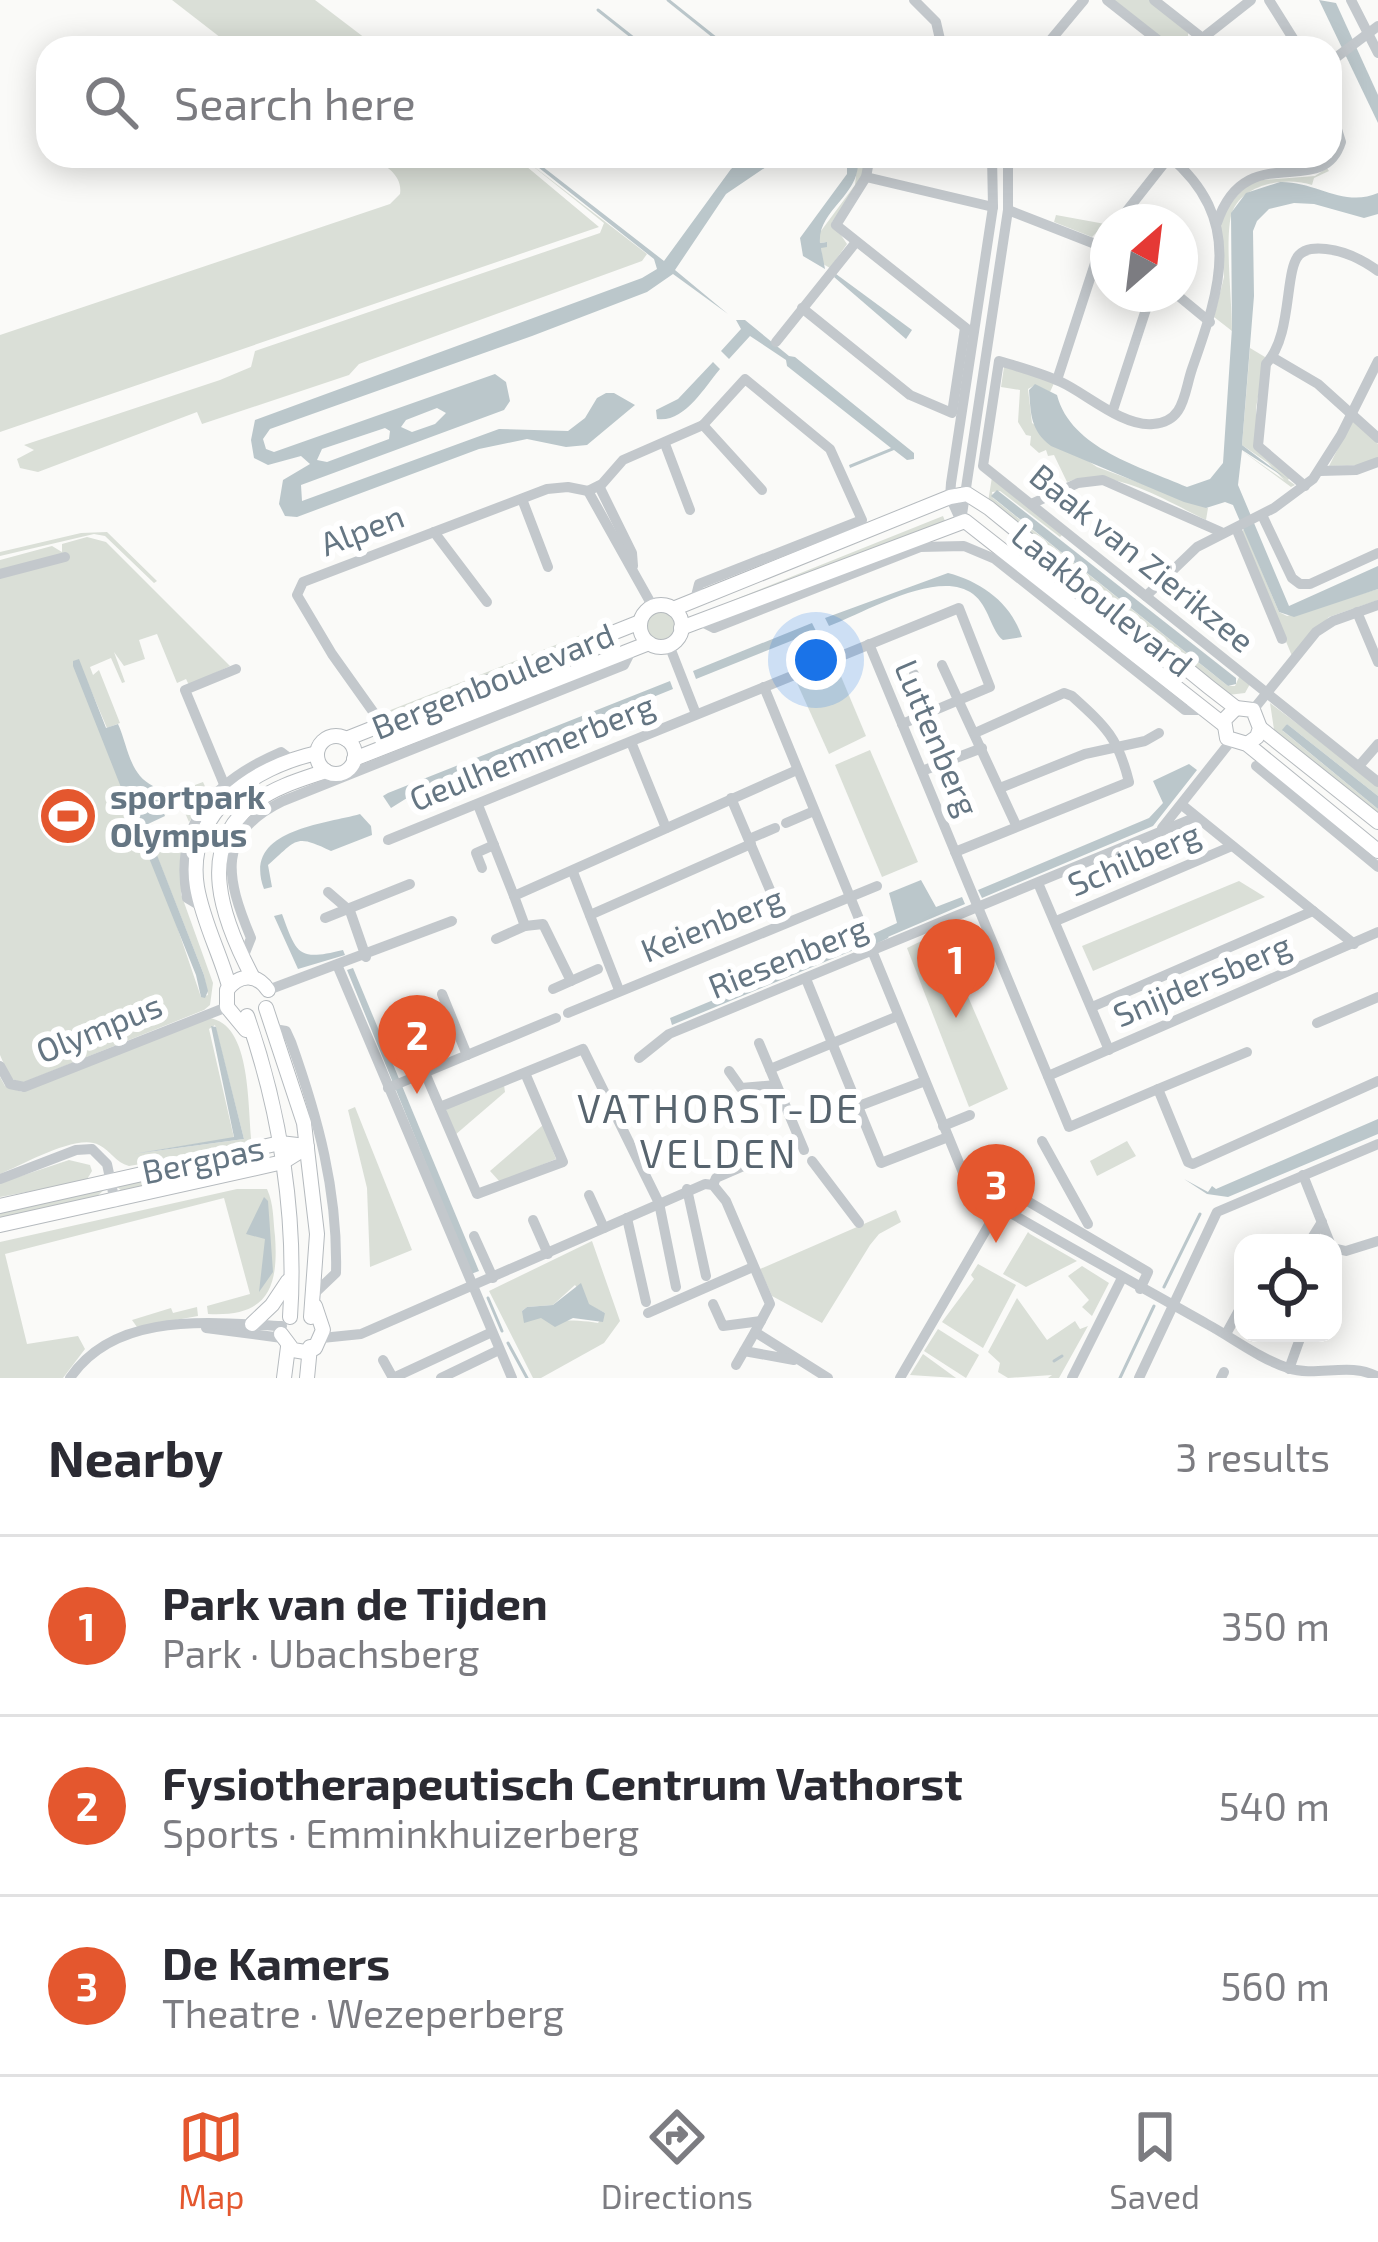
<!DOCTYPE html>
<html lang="en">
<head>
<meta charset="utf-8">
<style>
	body { margin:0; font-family:"Exo 2",sans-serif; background:#f2f2f3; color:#2b2b33 }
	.controls { position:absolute; right:36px; bottom:36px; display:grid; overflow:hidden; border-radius:24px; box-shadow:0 6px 30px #0003 }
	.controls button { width:108px; height:108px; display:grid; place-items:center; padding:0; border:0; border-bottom:3px solid #e1e1e2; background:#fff; color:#2b2b33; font:60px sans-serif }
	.compass { position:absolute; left:1090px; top:204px; width:108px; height:108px; border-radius:50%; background:#fff; box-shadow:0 6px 30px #0003; rotate:28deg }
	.you { position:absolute; left:816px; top:660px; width:42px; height:42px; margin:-30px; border:9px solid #fff; border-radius:50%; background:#1a73e8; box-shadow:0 0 0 18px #1a73e833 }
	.badge { display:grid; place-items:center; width:78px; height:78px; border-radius:50%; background:#e4572e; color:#fff; font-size:39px; font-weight:700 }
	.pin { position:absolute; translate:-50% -99px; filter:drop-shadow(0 3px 6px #0008) }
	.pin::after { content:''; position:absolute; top:63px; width:42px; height:36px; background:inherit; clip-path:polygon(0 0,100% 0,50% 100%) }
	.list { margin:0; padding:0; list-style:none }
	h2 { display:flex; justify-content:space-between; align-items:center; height:156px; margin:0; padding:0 48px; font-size:51px }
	h2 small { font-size:39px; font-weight:400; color:#7c7c81 }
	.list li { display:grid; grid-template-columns:78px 1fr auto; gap:36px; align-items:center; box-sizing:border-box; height:180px; padding:0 48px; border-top:3px solid #e1e1e2 }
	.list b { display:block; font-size:45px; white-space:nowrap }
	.list p { margin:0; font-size:39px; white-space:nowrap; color:#7c7c81 }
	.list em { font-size:39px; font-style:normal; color:#7c7c81 }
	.icon { flex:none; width:66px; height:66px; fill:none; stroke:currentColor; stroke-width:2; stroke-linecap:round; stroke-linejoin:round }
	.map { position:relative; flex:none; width:1378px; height:1378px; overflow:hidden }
	.search { position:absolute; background:#fff; box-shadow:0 6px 30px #0003; left:36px; right:36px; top:36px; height:132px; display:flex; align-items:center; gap:30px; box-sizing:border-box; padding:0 42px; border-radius:36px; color:#7c7c81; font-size:45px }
	.sheet { height:696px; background:#fff }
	nav { display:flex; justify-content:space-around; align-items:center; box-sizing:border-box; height:168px; border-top:3px solid #e1e1e2; background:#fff; font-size:33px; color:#7c7c81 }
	nav a { display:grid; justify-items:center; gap:6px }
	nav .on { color:#e4572e }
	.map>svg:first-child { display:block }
</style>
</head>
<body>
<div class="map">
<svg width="1378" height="1378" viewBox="0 0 1378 1378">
	<rect width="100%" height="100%" fill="#fafaf8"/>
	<g fill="#dadfd7" fill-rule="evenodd">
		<polygon points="172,0 315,0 378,48 234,48"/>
		<polygon points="1114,0 1150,0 1188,33 1188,39 1174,47"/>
		<path d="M372 156H514L599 227 0 432V335L390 204 400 194C403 175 385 166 372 156Z"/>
		<polygon points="520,156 647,254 642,261 359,364 349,375 202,424 197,412 38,472 20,468 17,459 34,450 24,445 220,380 251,367 255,351 600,233 604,223"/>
		<polygon points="868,156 861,182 832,222 847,244 830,268 823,264 821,248 826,242 820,243 818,235 855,185 858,157"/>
		<path d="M1327 168 1329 171 1314 178 1312 185C1285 176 1239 184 1231 216 1225 242 1232 301 1232 331L1214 317 1224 277 1220 226 1224 210 1251 181 1315 176Z"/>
		<polygon points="1056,215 1105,224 1092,237 1054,222"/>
		<polygon points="1250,348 1265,357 1256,408 1256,447 1290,477 1288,480 1295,485 1291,487 1241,450 1284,480 1268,463 1242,445"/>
		<path d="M1004 367 1055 381 1050 392 1035 385 1028 389 1032 423 1097 467 1208 508 1206 520C1166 501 1110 465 1067 482L1054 455 1048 456 1046 450 1039 453 1030 445 1031 436 1026 435 1018 422 1020 390 1001 387Z"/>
		<polygon points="1358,420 1378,444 1378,459 1360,465 1329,466 1352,421"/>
		<polygon points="992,477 1063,534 1060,537 1000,491 992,492 993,498 1228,686 1235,686 1240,675 1250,684 1245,693 1228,695 988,502"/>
		<polygon points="943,516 945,521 724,606 731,601"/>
		<polygon points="1244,529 1279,612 1287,616 1378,589 1378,600 1329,617 1292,656 1241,533"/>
		<polygon points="107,532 157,581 154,583 105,536 94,534 0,556 0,552 81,533"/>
		<path d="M87 537 106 542 230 666 189 685 186 679 177 683 157 634 139 640 145 659 124 666 114 652 125 682 122 683 111 658 90 667 93 675 99 670 120 723 107 728 78 660 153 844 156 845 151 852 183 842 181 894 213 983 210 1005 204 1010 22 1083 10 1078 0 1055V560L52 546 62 552V544ZM153 856H157L204 975 208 995 201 997Z"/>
		<circle cx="661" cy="625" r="15"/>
		<polygon points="591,631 594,635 383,715 388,711"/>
		<polygon points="840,674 866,736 829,754 797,683"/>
		<polygon points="1270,703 1378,785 1378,796 1287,724 1283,731 1378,809 1378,819 1275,736"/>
		<polygon points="870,750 918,862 882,877 835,765"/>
		<polygon points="203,782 208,793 189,822 176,792"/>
		<polygon points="1239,881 1265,897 1093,971 1082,946"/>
		<polygon points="940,932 1008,1089 969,1107 907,948"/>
		<path d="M208 1018C253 1022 247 1111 252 1145L129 1166C115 1162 111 1151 99 1145 77 1133 23 1165 0 1174V1077L5 1086 22 1092ZM215 1025 244 1139 133 1154 234 1138 209 1029Z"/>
		<polygon points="504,1085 505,1092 455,1135 445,1112 449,1107"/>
		<polygon points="355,1107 412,1250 370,1267 367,1188 348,1110"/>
		<polygon points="543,1125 556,1159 500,1182 490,1171"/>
		<polygon points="1127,1141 1136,1156 1097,1176 1090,1161"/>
		<polygon points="255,1154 257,1160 123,1192 116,1186"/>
		<polygon points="69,1160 90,1165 92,1171 86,1181 0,1197 0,1183"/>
		<polygon points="105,1189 95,1198 0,1221 0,1213"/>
		<path d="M237 1189H267C274 1204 273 1220 275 1236 279 1290 266 1317 208 1314L207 1306 250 1294 224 1198 5 1254 27 1344 78 1336 85 1349 63 1378H0V1242Z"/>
		<polygon points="896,1210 901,1222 879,1234 870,1245 822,1323 772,1296 760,1269"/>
		<polygon points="1028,1232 1030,1234 1077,1261 1026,1287 1003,1274"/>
		<path d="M592 1241 620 1321 604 1343 541 1378H533L489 1291ZM575 1285 589 1305 605 1313 598 1323C573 1318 545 1324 522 1311L527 1307 553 1305Z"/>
		<polygon points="978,1264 1016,1285 983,1348 942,1322 974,1279 971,1275"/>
		<polygon points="1082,1266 1109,1283 1092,1316 1082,1307 1089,1300 1068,1276"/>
		<polygon points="1017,1298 1047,1340 1075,1321 1080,1329 1088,1326 1059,1378 1048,1378 1052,1375 1008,1378 998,1372 1000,1363 988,1352"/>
		<polygon points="197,1307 198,1316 137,1327 132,1320 171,1308 173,1313"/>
		<polygon points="938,1329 979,1355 966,1378 924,1351"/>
		<polygon points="923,1354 956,1378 910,1375"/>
	</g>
	<g fill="#bbc7cb" fill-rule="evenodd">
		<polygon points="1319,0 1336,3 1378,95 1378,123"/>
		<path d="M524 156H529L664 261 731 169 748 156H776L769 165 726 194 675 270 728 314 673 274 647 292 532 336 270 429 263 439 266 449 274 452 495 374 506 382 510 401 504 410 301 485 302 501 499 429 568 431 585 418 597 398 606 393H614L635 405 587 445 566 447 527 439 479 449 297 517 285 516 279 504 283 480 310 464 301 456 268 465 254 458 251 440 255 420 642 278 657 269 654 259ZM437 408 446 413 435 424 412 432 401 427 406 420ZM385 428 390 431 389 439 327 462 317 460 322 449Z"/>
		<path d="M836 156H857C865 193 817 209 820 243L827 242V247L821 248 825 269 803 256 800 238 847 174V166Z"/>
		<path d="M1280 182C1315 181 1344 208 1378 193V214L1364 218 1314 204 1294 203 1269 209 1257 221 1253 231 1254 296 1242 445 1287 479 1242 450 1238 485 1289 606 1378 566V589L1294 617 1279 612 1233 505 1225 502 1206 508 1184 502 1051 446C1030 430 1031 414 1029 390L1035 384 1057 395C1071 449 1142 467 1187 487L1210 479 1223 463 1232 328 1231 213 1246 193Z"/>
		<polygon points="836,274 912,330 906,339 834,277"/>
		<polygon points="736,320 745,320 789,356 795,357 914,453 914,459 907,460 894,450 850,468 849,465 891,448 787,366 786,360 750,336 729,359 721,351 741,329"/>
		<path d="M713 362 720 369C704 388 684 423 657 419L656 410 678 399Z"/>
		<polygon points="997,490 1236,678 1236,684 1228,686 991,496"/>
		<path d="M948 573C982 582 1011 603 1022 637L1003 640C991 631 989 606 973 594 939 568 866 612 829 626L825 618Z"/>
		<polygon points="812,623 816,631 696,679 693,671"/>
		<path d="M79 659 106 728 118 724C128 746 129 774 153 786L165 816 148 824 155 843 145 848 73 666V661Z"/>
		<polygon points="670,681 673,689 415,793 391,808 383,796 388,793"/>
		<polygon points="1287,724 1378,796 1378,809 1282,730"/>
		<polygon points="1189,764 1197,770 1153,826 982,898 978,890 1149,818 1163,803 1153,781"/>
		<path d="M360 814 371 826 372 835 331 851C294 833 297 840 268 865L272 887 264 889C242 830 321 825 360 814Z"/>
		<polygon points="157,855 204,975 208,991 205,998 201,997 196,975 149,858"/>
		<polygon points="921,880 936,907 962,897 965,904 876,942 873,934 897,923 889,893"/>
		<path d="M282 914C297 955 298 961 343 950L345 955 298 969 274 916Z"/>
		<polygon points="858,940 861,947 672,1025 670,1018"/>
		<polygon points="353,968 479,1271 471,1274 347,970"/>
		<polygon points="211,1026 216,1027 244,1139 133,1154 234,1137"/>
		<polygon points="1378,1119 1378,1134 1228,1197 1207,1194 1184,1179 1208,1192 1212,1186 1216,1189"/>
		<polygon points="264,1197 268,1201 273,1272 259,1292 265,1239 246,1234"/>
		<polygon points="581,1283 589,1304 605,1313 603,1322 573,1318 555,1327 541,1318 524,1323 522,1311 527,1307 553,1305"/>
	</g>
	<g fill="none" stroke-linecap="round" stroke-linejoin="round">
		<g stroke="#bbc7cb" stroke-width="3">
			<polyline points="668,0 718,40"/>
			<polyline points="598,10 646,48"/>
			<polyline points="875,943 887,937"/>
			<polyline points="1164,1287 1200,1214"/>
			<polyline points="488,1298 502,1331"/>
			<polyline points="508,1343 527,1378"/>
			<polyline points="1054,1361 1062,1356"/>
			<polyline points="1120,1378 1154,1306"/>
		</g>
		<g stroke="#b5babe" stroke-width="16">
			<g id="major">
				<circle cx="661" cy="626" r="21"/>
				<polyline points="673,609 950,497 967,494 989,508 1209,687 1236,708 1253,710 1260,728 1257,737 1247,744"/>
				<polyline points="681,628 965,521 1223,724"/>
				<polyline points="1236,708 1224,720 1227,738 1247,744 1378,851"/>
				<polyline points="1260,728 1378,822"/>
				<circle cx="336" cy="755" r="19"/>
				<polyline points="346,739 640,622"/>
				<polyline points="354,759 649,643"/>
				<path d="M253 978C223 921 193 846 257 801 277 786 303 779 326 771"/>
				<path d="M229 986C220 953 203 922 197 887 185 813 253 767 317 753"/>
				<polyline points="266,1008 304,1123 317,1234 311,1317"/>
				<path d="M247 1016C280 1110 297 1217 290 1317"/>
				<path d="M246 1030 227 1007V990C239 974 257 973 268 990"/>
				<polyline points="0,1206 280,1143 306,1146"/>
				<polyline points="0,1225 283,1162 307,1147"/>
				<polyline points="252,1324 272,1305 288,1281"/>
				<polyline points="281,1334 293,1350 305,1352 315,1348 323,1330 315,1306"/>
				<polyline points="284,1378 288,1347"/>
				<polyline points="307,1378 310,1347"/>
			</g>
		</g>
		<g stroke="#c3c8cc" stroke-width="10">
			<polyline points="914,0 936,22 942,48"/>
			<polyline points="1107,0 1168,48"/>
			<polyline points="1154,0 1201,37"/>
			<polyline points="1269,0 1299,48"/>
			<polyline points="1351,0 1378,53"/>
			<polyline points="1044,48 1084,0"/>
			<polyline points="1190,48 1251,0"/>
			<polyline points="1330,62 1378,26"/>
			<polyline points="870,156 866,177 836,225 967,329"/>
			<path d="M1169 156C1245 220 1220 289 1192 369 1184 392 1185 422 1153 424 1123 427 1087 394 1061 382 1041 373 1019 367 999 361L983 466 1378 782"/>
			<polyline points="866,177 993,207"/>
			<polyline points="1008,210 1108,249"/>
			<polyline points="1118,222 1170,156"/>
			<path d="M1217 223C1246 136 1322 202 1341 142L1330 107"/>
			<polyline points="1176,294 1210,322"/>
			<polyline points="802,308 910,395 952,413 965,328"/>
			<polyline points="776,342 856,242"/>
			<polyline points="1272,357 1318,384 1378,438"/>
			<polyline points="1057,380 1101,245 1108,236"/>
			<polyline points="1113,410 1151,294"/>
			<polyline points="703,425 762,490"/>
			<polyline points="665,444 690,510"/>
			<polyline points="1320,471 1356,470 1378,462"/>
			<polyline points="599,486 632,553 633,566"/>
			<path d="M1305 486 1258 446 1266 364C1293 335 1284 271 1299 255 1306 248 1316 248 1326 249 1345 251 1363 260 1378 271"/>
			<polyline points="588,491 602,484 623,460 703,425 745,379 830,449 862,520 699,584 695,600"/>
			<polyline points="588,491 653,607"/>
			<polyline points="522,499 548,567"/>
			<polyline points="1031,504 1078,483 1103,480 1221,532"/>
			<polyline points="1262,515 1292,578 1300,584 1310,584 1378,553"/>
			<polyline points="961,521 950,497 951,483 993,207 992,156"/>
			<polyline points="961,521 1008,210 1008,156"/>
			<polyline points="1236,528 1282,639"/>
			<polyline points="434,532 487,602"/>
			<polyline points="0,574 65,557"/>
			<polyline points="1146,596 1197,547 1274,508 1313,479 1341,435 1378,361"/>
			<polyline points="1357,612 1378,662"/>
			<polyline points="700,621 714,628 920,547 964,546 995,559 1185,710 1204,710"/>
			<polyline points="869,644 1069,1127 1158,1089 1188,1162 1193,1164 1378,1081"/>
			<polyline points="669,645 696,714"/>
			<polyline points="942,665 1016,825"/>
			<polyline points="914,674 929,713"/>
			<polyline points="764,687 964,1175"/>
			<polyline points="1253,710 1316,632 1333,621 1378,605"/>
			<polyline points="374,713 332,654 297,595 303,582 547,489 568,487 588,491"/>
			<polyline points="631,742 666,828"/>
			<polyline points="1256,766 1378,867"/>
			<polyline points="1359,766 1378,744"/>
			<polyline points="922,771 982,748"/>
			<polyline points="224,784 185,690 236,669"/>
			<polyline points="1000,788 1085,754 1145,741 1159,733"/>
			<polyline points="731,798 784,923"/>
			<polyline points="478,805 514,896"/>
			<polyline points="1182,805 1354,944"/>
			<polyline points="786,823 814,811"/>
			<polyline points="1162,828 1231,741"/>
			<polyline points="749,839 775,828"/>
			<polyline points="388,840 959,608 990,687 902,724"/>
			<path d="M955 852 1129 782C1118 737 1105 726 1072 696L1064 693 975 733"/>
			<polyline points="482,868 476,853 494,845"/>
			<polyline points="573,872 619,990"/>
			<polyline points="1038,883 1109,1050"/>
			<polyline points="328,892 350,911 366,957"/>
			<path d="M202 907 187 898C173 822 216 780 281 752L293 761"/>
			<polyline points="590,915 751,844"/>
			<polyline points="325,918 410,884"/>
			<polyline points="1056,921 1232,846"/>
			<polyline points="496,939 525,926"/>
			<path d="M243 958 251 938C226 878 215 834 283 801L624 665 631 651"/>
			<polyline points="338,967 512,1378"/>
			<polyline points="806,979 881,1163 948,1137"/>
			<polyline points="571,981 543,924 525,926 514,896 797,770"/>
			<polyline points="553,989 598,969"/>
			<polyline points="268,990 452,921"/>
			<polyline points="442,994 467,1055"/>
			<polyline points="1092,1007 1313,911"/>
			<polyline points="568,1013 877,886"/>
			<polyline points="1317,1023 1378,997"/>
			<path d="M274 1029 286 1031 291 1042C318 1118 338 1191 336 1273L315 1293"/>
			<polyline points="759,1043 804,1150"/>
			<polyline points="639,1058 669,1034 1196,817"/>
			<polyline points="0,1066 10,1084 24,1087 227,1007"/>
			<polyline points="770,1069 898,1016"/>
			<polyline points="729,1071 741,1088 776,1085"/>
			<polyline points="425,1073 477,1194 563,1162 525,1073"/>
			<polyline points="1048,1076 1378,932"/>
			<polyline points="388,1088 556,1018"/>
			<polyline points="1158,1089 1247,1052"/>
			<polyline points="859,1106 925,1081"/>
			<polyline points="440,1107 583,1049 659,1203 676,1287"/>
			<polyline points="943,1126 970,1115"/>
			<polyline points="1042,1141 1088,1224"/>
			<polyline points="812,1161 859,1223"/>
			<polyline points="1303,1175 1330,1243"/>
			<polyline points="0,1179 76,1150 92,1149 107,1164 115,1202"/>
			<polyline points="713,1185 716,1178 746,1165"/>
			<polyline points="687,1189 706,1276"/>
			<polyline points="589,1195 604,1228"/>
			<polyline points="627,1218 646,1302"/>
			<polyline points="533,1220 548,1254"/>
			<polyline points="474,1236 493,1278"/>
			<polyline points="1309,1243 1322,1222"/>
			<polyline points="1333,1248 1346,1251 1378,1241"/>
			<path d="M1140 1289 1148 1272 1024 1199 1014 1215C1078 1252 1143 1288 1207 1324 1233 1338 1260 1359 1288 1368 1317 1378 1349 1361 1378 1377"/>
			<polyline points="713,1304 723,1326 761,1321"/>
			<polyline points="648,1313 753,1267"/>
			<polyline points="206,1328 282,1338"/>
			<polyline points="1226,1334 1242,1305 1239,1296 1243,1287"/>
			<polyline points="322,1338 361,1334 705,1184 713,1185 726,1201 770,1304 755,1332 828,1378"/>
			<polyline points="744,1351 794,1360"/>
			<polyline points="383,1360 393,1378"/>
			<polyline points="736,1365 755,1332"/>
			<polyline points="1289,1369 1302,1333"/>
			<path d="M70 1378C116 1310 212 1323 282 1326"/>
			<polyline points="393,1378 490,1333"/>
			<polyline points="441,1378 499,1350"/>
			<polyline points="900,1378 997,1211"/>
			<polyline points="1072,1378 1122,1278"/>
			<polyline points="1139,1378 1217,1212 1378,1144"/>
			<polyline points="1221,1378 1224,1372"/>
		</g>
		<use href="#major" stroke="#fff" stroke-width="14"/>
	</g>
	<defs>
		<g id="stadium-disc" transform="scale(3)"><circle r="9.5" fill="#e4572e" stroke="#fff"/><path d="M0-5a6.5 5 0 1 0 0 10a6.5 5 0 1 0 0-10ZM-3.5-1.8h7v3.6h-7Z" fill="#fff"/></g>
	</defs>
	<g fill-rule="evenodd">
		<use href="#stadium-disc" x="68" y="816"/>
	</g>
	<g text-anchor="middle" stroke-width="12" stroke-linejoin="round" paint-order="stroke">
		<g font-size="33" fill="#657683" stroke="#fff">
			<text transform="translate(362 530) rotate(-21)" y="12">Alpen</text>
			<text transform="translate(1142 558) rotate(39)" y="12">Baak van Zierikzee</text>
			<text transform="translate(1102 600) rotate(39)" y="12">Laakboulevard</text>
			<text transform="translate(493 681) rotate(-22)" y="12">Bergenboulevard</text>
			<text transform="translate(937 738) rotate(67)" y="12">Luttenberg</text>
			<text transform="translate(532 752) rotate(-22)" y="12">Geulhemmerberg</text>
			<text transform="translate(1134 859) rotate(-23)" y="12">Schilberg</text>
			<text transform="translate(712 924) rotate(-22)" y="12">Keienberg</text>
			<text transform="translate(788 957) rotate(-22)" y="12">Riesenberg</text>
			<text transform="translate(1202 980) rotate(-23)" y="12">Snijdersberg</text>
			<text transform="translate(99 1028) rotate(-22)" y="12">Olympus</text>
			<text transform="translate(203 1160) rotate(-12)" y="12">Bergpas</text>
		</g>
		<g font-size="33" font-weight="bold" fill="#657683" stroke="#fff" text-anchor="start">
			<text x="110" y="809">sportpark<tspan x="110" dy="38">Olympus</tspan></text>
		</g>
		<g font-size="39" letter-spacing="3" fill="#57646e" stroke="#fff">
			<text x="719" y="1123">VATHORST-DE<tspan x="719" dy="45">VELDEN</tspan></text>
		</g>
	</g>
</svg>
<div class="controls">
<button><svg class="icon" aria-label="locate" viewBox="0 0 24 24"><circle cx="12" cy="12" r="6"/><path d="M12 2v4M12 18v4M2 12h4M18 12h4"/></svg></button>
</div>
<svg class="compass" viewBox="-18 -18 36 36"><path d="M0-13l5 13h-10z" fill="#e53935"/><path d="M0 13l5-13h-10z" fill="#7c7c81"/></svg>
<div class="you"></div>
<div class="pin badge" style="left:956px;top:1018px">1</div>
<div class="pin badge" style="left:417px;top:1094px">2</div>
<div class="pin badge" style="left:996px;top:1243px">3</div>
<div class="search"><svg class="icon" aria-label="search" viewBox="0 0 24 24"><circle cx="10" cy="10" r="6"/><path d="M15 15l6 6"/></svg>Search here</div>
</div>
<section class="sheet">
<h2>Nearby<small>3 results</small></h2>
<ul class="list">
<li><span class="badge">1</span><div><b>Park van de Tijden</b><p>Park · Ubachsberg</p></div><em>350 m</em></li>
<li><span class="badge">2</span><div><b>Fysiotherapeutisch Centrum Vathorst</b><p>Sports · Emminkhuizerberg</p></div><em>540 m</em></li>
<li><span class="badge">3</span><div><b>De Kamers</b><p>Theatre · Wezeperberg</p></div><em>560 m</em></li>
</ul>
</section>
<nav>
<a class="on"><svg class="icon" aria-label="map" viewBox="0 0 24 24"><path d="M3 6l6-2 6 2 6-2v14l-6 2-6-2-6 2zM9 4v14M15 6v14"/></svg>Map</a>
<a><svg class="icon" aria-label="directions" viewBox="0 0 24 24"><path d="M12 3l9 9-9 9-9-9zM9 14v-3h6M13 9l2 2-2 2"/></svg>Directions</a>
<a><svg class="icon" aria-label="saved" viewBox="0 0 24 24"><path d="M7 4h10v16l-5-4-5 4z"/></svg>Saved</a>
</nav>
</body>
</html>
